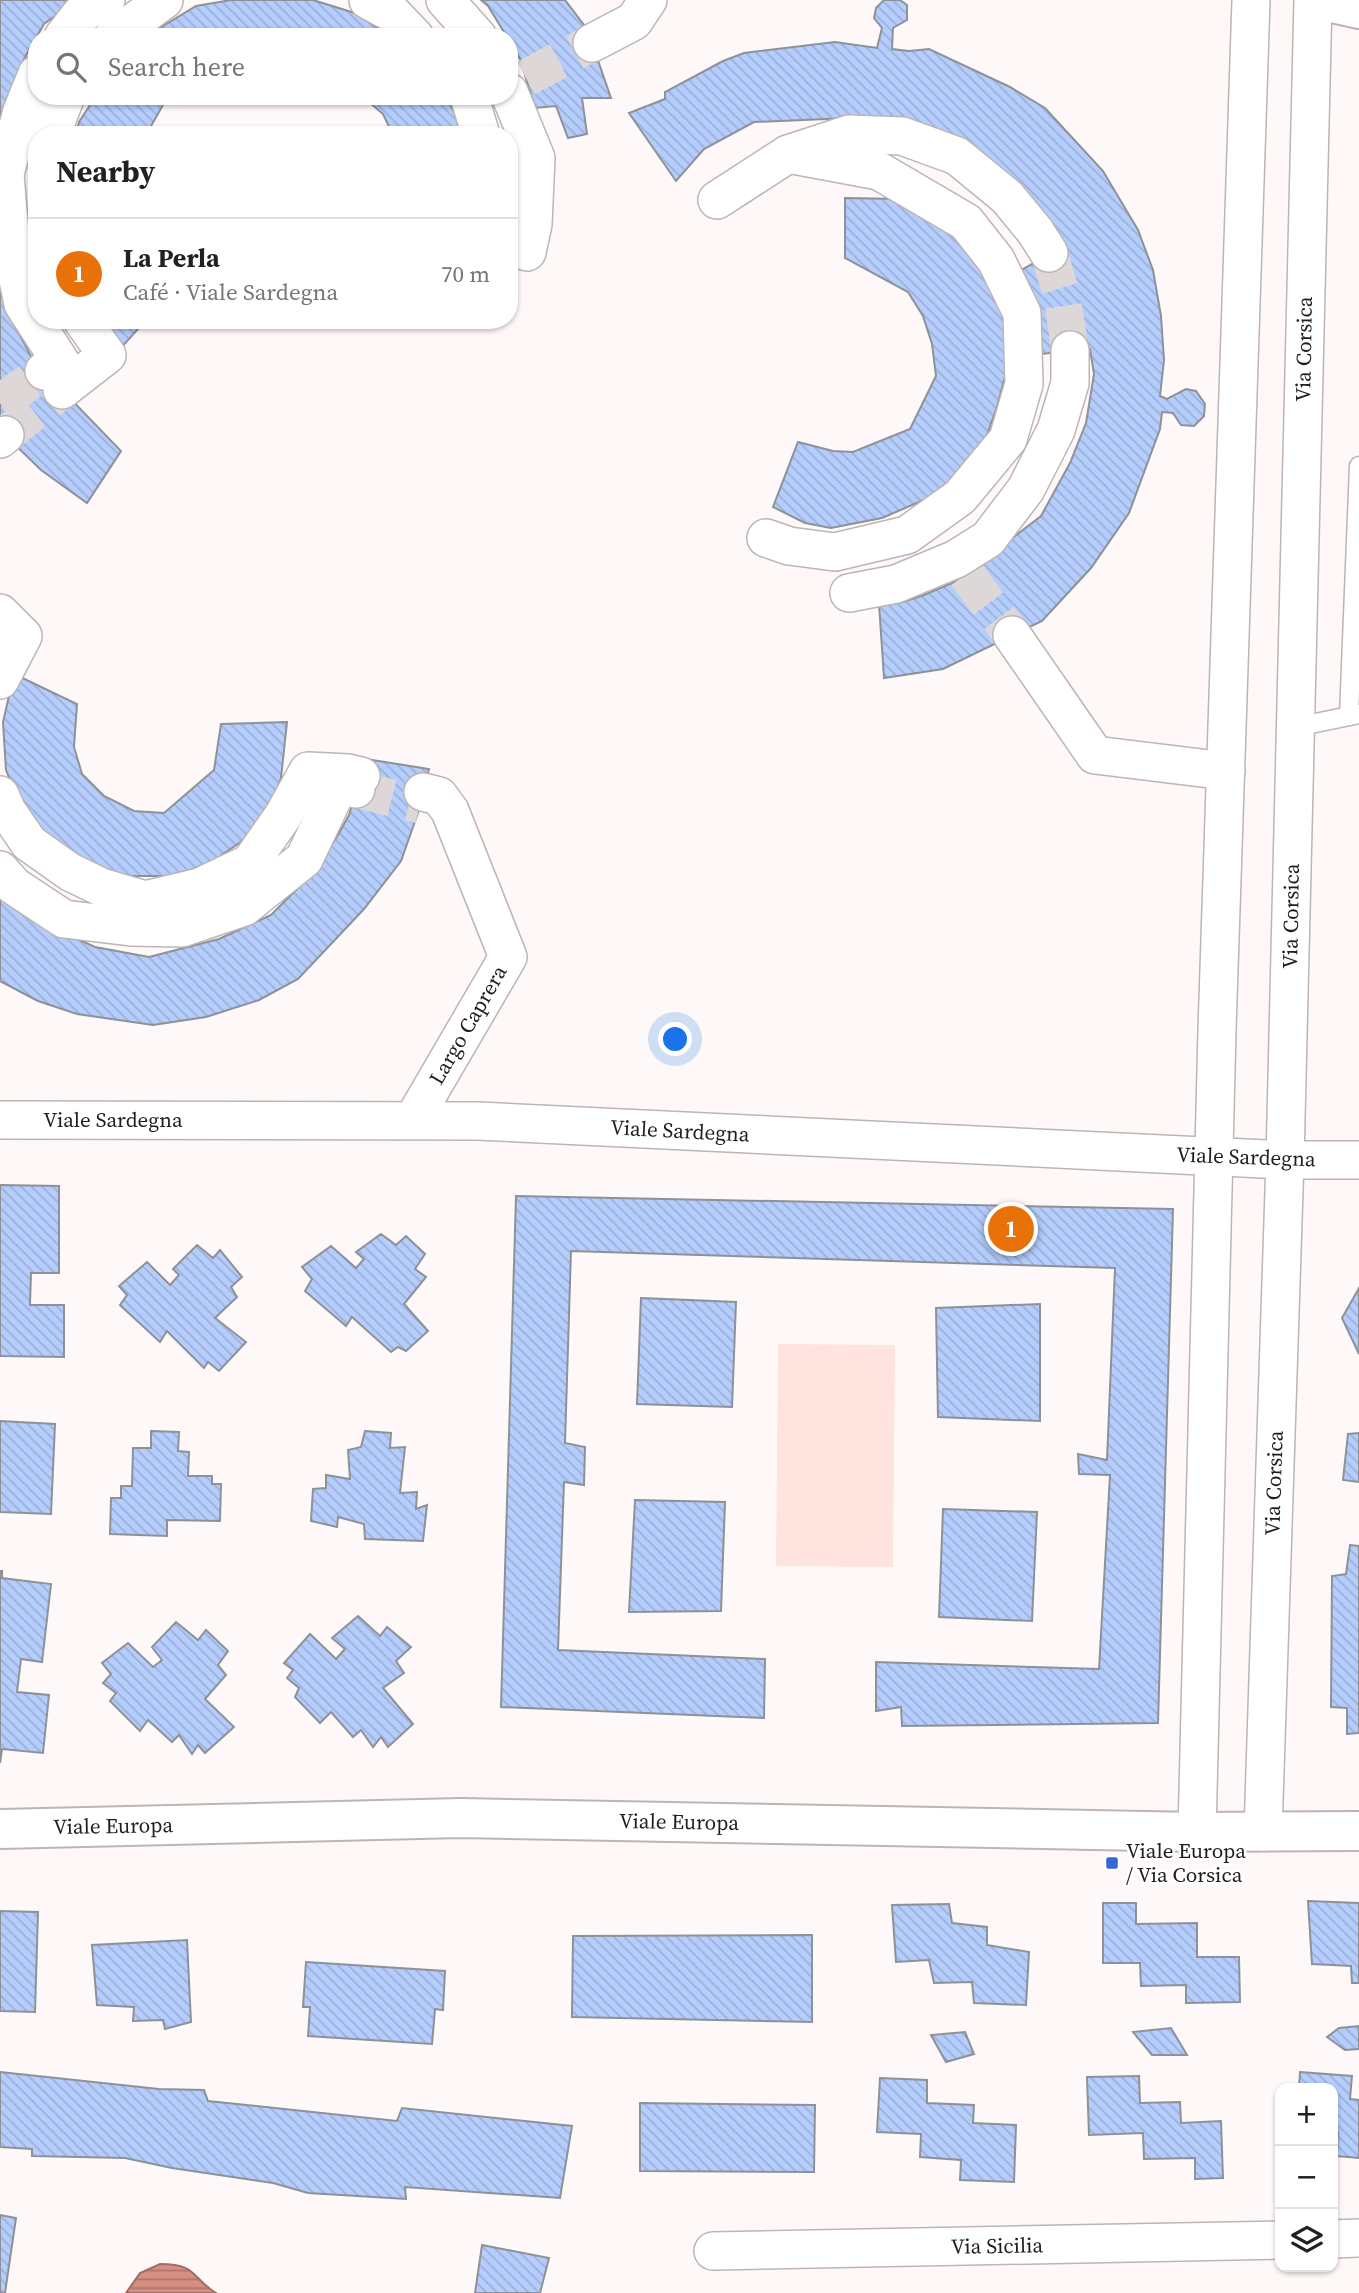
<!DOCTYPE html>
<html lang="en">
<head>
<meta charset="utf-8">
<style>
	body { margin:0; font-family:"Source Serif 4",serif; background:#f6f6f6; color:#202124 }
	.controls { position:absolute; right:21px; bottom:21px; display:grid; overflow:hidden; border-radius:14px; box-shadow:0 2px 5px #0004 }
	.controls button { width:63px; height:63px; display:grid; place-items:center; padding:0; border:0; border-bottom:2px solid #e0e0e0; background:#fff; color:#202124; font:35px sans-serif }
	.you { position:absolute; left:676px; top:1040px; width:24px; height:24px; margin:-18px; border:5px solid #fff; border-radius:50%; background:#1a73e8; box-shadow:0 0 0 10px #1a73e833 }
	.badge { display:grid; place-items:center; width:46px; height:46px; border-radius:50%; background:#d93025; color:#fff; font-size:23px; font-weight:700 }
	.pin { position:absolute; translate:-50% -50%; border:4px solid #fff; box-shadow:0 2px 7px #0006 }
	.list { margin:0; padding:0; list-style:none }
	h2 { display:flex; justify-content:space-between; align-items:center; height:91px; margin:0; padding:0 28px; font-size:30px }
	h2 small { font-size:23px; font-weight:400; color:#757577 }
	.list li { display:grid; grid-template-columns:46px 1fr auto; gap:21px; align-items:center; box-sizing:border-box; height:112px; padding:0 28px; border-top:2px solid #e0e0e0 }
	.list b { display:block; font-size:26px; white-space:nowrap }
	.list p { margin:0; font-size:23px; white-space:nowrap; color:#757577 }
	.list em { font-size:23px; font-style:normal; color:#757577 }
	.icon { flex:none; width:38px; height:38px; fill:none; stroke:currentColor; stroke-width:2; stroke-linecap:round; stroke-linejoin:round }
	.map { position:relative; flex:none; width:1359px; height:2293px; overflow:hidden }
	.search { position:absolute; background:#fff; box-shadow:0 2px 5px #0004; left:28px; top:28px; width:490px; height:77px; display:flex; align-items:center; gap:18px; box-sizing:border-box; padding:0 24px; border-radius:28px; color:#757577; font-size:26px }
	.panel { position:absolute; background:#fff; box-shadow:0 2px 5px #0004; left:28px; top:126px; width:490px; height:203px; border-radius:28px }
	.map>svg:first-child { display:block }
</style>
</head>
<body>
<div class="map">
<svg width="1359" height="2293" viewBox="0 0 1359 2293">
	<defs>
		<pattern id="water-rules" width="6" height="5" patternUnits="userSpaceOnUse" patternTransform="scale(1.75)"><rect width="6" height="5" fill="#d88f83"/><path d="M0 2.5h6" fill="none" stroke="#af746b"/></pattern>
		<pattern id="building-back-hatch" width="6" height="6" patternUnits="userSpaceOnUse" patternTransform="scale(1.75)"><rect width="6" height="6" fill="#b4cdfd"/><path d="M-1 5l2 2M0 0l6 6M5-1l2 2" fill="none" stroke="#9ab0d8"/></pattern>
	</defs>
	<rect width="100%" height="100%" fill="#fef9f8"/>
	<polygon fill="#fee3de" points="778,1344 895,1345 893,1567 776,1566"/>
	<path fill="url(#water-rules)" stroke="#a16d64" stroke-width="2" d="M160 2264C198 2264 190 2277 216 2293H126L140 2273Z"/>
	<g fill="url(#building-back-hatch)" stroke="#8e9197" stroke-width="2">
		<polygon points="0,0 77,0 44,24 24,59 5,120 0,146"/>
		<polygon points="231,0 313,0 358,14 390,37 145,37 196,6"/>
		<polygon points="481,0 565,0 587,29 611,98 582,98 587,134 568,138 556,106 535,108 520,59 509,41 509,37 507,37 488,6"/>
		<polygon points="884,0 900,0 907,5 907,20 893,28 892,49 909,51 929,49 1010,87 1045,108 1103,171 1138,230 1153,270 1161,316 1164,360 1160,396 1167,399 1186,389 1196,391 1205,404 1204,416 1194,426 1181,425 1173,413 1162,412 1160,429 1129,513 1091,568 1042,621 943,669 884,678 879,604 903,602 924,595 957,581 1041,516 1070,463 1086,423 1094,374 1090,349 1010,357 997,407 983,446 956,476 926,499 882,518 831,528 805,523 773,507 798,442 833,451 853,452 910,429 936,376 932,344 923,316 908,292 845,258 845,198 903,199 938,215 1005,279 1061,248 875,117 754,122 704,149 676,181 629,113 665,99 665,92 723,61 744,53 835,42 877,48 882,28 874,18 876,8"/>
		<polygon points="96,96 168,96 146,135 76,135 79,122"/>
		<polygon points="362,96 445,96 467,135 393,135 383,114"/>
		<polygon points="0,287 12,320 33,360 121,451 87,503 41,470 0,430"/>
		<polygon points="104,320 146,320 120,349"/>
		<polygon points="14,674 77,704 74,747 82,774 104,796 134,811 164,813 214,770 221,724 287,722 281,778 272,802 248,837 213,861 176,876 123,876 82,860 43,839 22,810 6,770 3,722"/>
		<polygon points="366,759 429,769 419,810 401,861 364,909 298,979 259,1000 206,1017 153,1025 77,1014 38,1001 0,981 0,893 53,928 95,947 149,957 219,939 271,915 311,875 338,835 349,815"/>
		<polygon points="0,1185 59,1186 59,1273 31,1273 30,1305 64,1305 64,1357 0,1356"/>
		<polygon points="516,1196 1173,1209 1158,1723 902,1726 901,1707 876,1711 876,1662 1099,1669 1110,1475 1079,1474 1078,1454 1107,1460 1115,1268 571,1251 565,1443 585,1447 584,1485 564,1482 558,1650 765,1659 764,1718 501,1707"/>
		<polygon points="381,1234 396,1245 406,1236 425,1254 415,1269 426,1277 404,1304 428,1331 406,1351 398,1347 391,1352 352,1317 346,1326 305,1291 312,1279 302,1267 331,1246 356,1268 364,1259 356,1252"/>
		<polygon points="197,1245 213,1258 220,1250 242,1277 231,1287 237,1297 215,1318 246,1342 219,1371 208,1362 204,1368 167,1331 160,1342 120,1305 127,1295 119,1286 147,1262 170,1285 179,1275 173,1269"/>
		<polygon points="1359,1288 1359,1354 1342,1318"/>
		<polygon points="641,1298 736,1302 732,1407 637,1404"/>
		<polygon points="1040,1304 1040,1421 938,1417 936,1308"/>
		<polygon points="0,1421 55,1424 51,1514 0,1512"/>
		<polygon points="151,1431 179,1432 178,1451 189,1452 188,1476 212,1476 212,1484 221,1484 220,1521 167,1520 167,1536 110,1534 111,1498 121,1498 121,1486 132,1486 133,1448 151,1448"/>
		<polygon points="365,1431 391,1433 390,1448 405,1447 400,1493 417,1492 416,1509 427,1505 423,1541 365,1539 364,1524 338,1517 337,1527 311,1521 313,1489 326,1488 326,1475 350,1479 348,1450 361,1447"/>
		<polygon points="1359,1433 1359,1482 1343,1480 1348,1434"/>
		<polygon points="635,1500 725,1502 721,1611 629,1612"/>
		<polygon points="943,1509 1037,1512 1032,1621 939,1617"/>
		<polygon points="1350,1545 1359,1546 1359,1733 1347,1734 1347,1708 1331,1707 1332,1576 1346,1574"/>
		<polygon points="0,1571 2,1571 2,1578 51,1584 42,1662 21,1659 17,1692 49,1695 43,1753 2,1749 0,1763"/>
		<polygon points="358,1616 380,1636 387,1627 411,1647 396,1661 404,1673 383,1688 413,1724 388,1747 381,1737 373,1747 361,1730 353,1737 331,1712 320,1723 295,1697 299,1688 287,1678 293,1670 284,1663 310,1634 336,1659 345,1649 332,1638"/>
		<polygon points="176,1622 198,1640 206,1630 228,1651 218,1665 226,1675 205,1699 234,1727 205,1753 198,1745 192,1754 179,1735 172,1742 148,1720 140,1731 110,1701 116,1693 103,1683 111,1674 102,1663 128,1643 153,1667 162,1660 152,1647"/>
		<polygon points="1308,1901 1359,1903 1359,1983 1352,1983 1351,1966 1312,1964"/>
		<polygon points="1103,1903 1136,1903 1136,1924 1197,1923 1197,1957 1239,1957 1240,2002 1186,2003 1186,1985 1141,1986 1140,1963 1103,1963"/>
		<polygon points="949,1904 952,1923 987,1927 987,1945 1029,1952 1026,2005 974,2003 972,1982 934,1983 929,1960 896,1962 892,1905"/>
		<polygon points="0,1911 38,1912 35,2012 0,2011"/>
		<polygon points="812,1935 812,2022 572,2017 573,1936"/>
		<polygon points="187,1940 191,2022 165,2029 163,2020 133,2021 134,2007 97,2005 92,1945"/>
		<polygon points="306,1962 445,1971 443,2010 435,2009 432,2044 308,2036 310,2007 303,2007"/>
		<polygon points="1359,2026 1359,2049 1345,2050 1327,2037 1339,2028"/>
		<polygon points="1171,2028 1187,2055 1152,2055 1133,2032"/>
		<polygon points="965,2032 974,2054 946,2062 931,2035"/>
		<polygon points="0,2072 159,2089 204,2090 208,2101 397,2121 402,2108 572,2126 560,2198 405,2187 406,2199 308,2193 273,2183 172,2168 125,2158 32,2156 32,2149 0,2147"/>
		<polygon points="1300,2072 1352,2076 1350,2099 1359,2100 1359,2158 1337,2156 1338,2132 1333,2132 1333,2088 1299,2088"/>
		<polygon points="1139,2076 1140,2103 1180,2102 1181,2123 1221,2121 1223,2178 1195,2179 1195,2158 1144,2159 1143,2133 1089,2135 1087,2077"/>
		<polygon points="880,2078 927,2080 927,2103 974,2105 973,2123 1016,2125 1014,2182 960,2180 961,2160 920,2157 921,2134 877,2132"/>
		<polygon points="640,2103 815,2105 814,2172 640,2171"/>
		<polygon points="0,2215 16,2218 5,2293 0,2293"/>
		<polygon points="482,2245 549,2258 540,2293 475,2293"/>
	</g>
	<g fill="none" stroke-linecap="round" stroke-linejoin="round">
		<g stroke="#ddd8d7" stroke-width="37" stroke-dasharray="37 18" stroke-linecap="butt">
			<polyline points="526,78 592,43"/>
			<polyline points="1049,253 1062,296 1070,350"/>
			<polyline points="0,403 44,371"/>
			<polyline points="5,435 62,390"/>
			<polyline points="966,574 1012,635"/>
			<polyline points="356,789 420,805"/>
		</g>
		<g stroke="#bdb5b4" stroke-width="21">
			<g id="service">
				<polyline points="1349,716 1359,466"/>
				<polyline points="1296,727 1359,714"/>
			</g>
		</g>
		<g stroke="#bdb5b4" stroke-width="40">
			<g id="minor">
				<polyline points="368,0 392,13 415,37"/>
				<polyline points="445,0 478,37"/>
				<polyline points="63,37 80,15 106,0"/>
				<polyline points="113,37 164,0"/>
				<polyline points="592,43 634,21 648,0"/>
				<polyline points="37,74 22,111 5,174 11,245 23,304 60,361 44,371"/>
				<polyline points="509,92 536,158 533,224 527,252"/>
				<polyline points="469,96 481,135"/>
				<polyline points="51,135 66,96"/>
				<polyline points="717,200 788,154 849,134 902,136 957,156 1007,197 1035,231 1049,253"/>
				<polyline points="62,390 107,355 82,320"/>
				<polyline points="0,439 5,435"/>
				<polyline points="766,538 789,546 835,552 907,535 960,497 1008,439 1024,384 1022,313 996,260 966,222 879,171 788,154"/>
				<polyline points="849,593 896,584 956,559 988,539 1026,489 1056,430 1070,383 1070,350"/>
				<polyline points="0,613 23,636 0,680"/>
				<polyline points="1012,635 1095,755 1226,771"/>
				<polyline points="0,795 7,811 29,843 70,872 101,887 145,900 200,887 250,863 283,816 308,771 348,773 361,776"/>
				<polyline points="0,870 14,886 64,919 131,927 182,928 244,907 304,859 335,794 345,785 356,789"/>
				<polyline points="0,1120 478,1121 1285,1160 1359,1160"/>
				<polyline points="413,1120 508,957 450,811 439,796 423,792"/>
				<polyline points="1197,1832 1217,1030 1251,0"/>
				<polyline points="1263,1832 1285,1160 1313,0"/>
				<polyline points="1333,2239 1359,2238"/>
				<polyline points="713,2251 1280,2240"/>
			</g>
		</g>
		<g stroke="#bdb5b4" stroke-width="42">
			<polyline id="tertiary" points="0,1829 461,1818 1197,1832 1359,1831"/>
		</g>
		<g stroke="#bdb5b4" stroke-width="42">
			<polyline id="primary" points="1319,0 1359,9"/>
		</g>
		<use href="#service" stroke="#fff" stroke-width="18"/>
		<use href="#minor" stroke="#fff" stroke-width="37"/>
		<use href="#tertiary" stroke="#fff" stroke-width="38"/>
		<use href="#primary" stroke="#fff" stroke-width="38"/>
	</g>
	<rect fill="#3667d7" stroke="#fff" stroke-width="2.5" x="1105" y="1856" width="14" height="14" rx="3.5"/>
	<g text-anchor="middle" stroke-width="5" stroke-linejoin="round" paint-order="stroke">
		<g font-size="21" fill="#201d1d" stroke="#fff">
			<text transform="translate(1304 349) rotate(-89)" y="7">Via Corsica</text>
			<text transform="translate(1291 916) rotate(-89)" y="7">Via Corsica</text>
			<text transform="translate(468 1025) rotate(-60)" y="7">Largo Caprera</text>
			<text x="113" y="1127">Viale Sardegna</text>
			<text transform="translate(680 1131) rotate(3)" y="7">Viale Sardegna</text>
			<text transform="translate(1246 1157) rotate(2)" y="7">Viale Sardegna</text>
			<text transform="translate(1274 1483) rotate(-88)" y="7">Via Corsica</text>
			<text transform="translate(679 1822) rotate(1)" y="7">Viale Europa</text>
			<text transform="translate(113 1826) rotate(-1)" y="7">Viale Europa</text>
			<text transform="translate(997 2246) rotate(-1)" y="7">Via Sicilia</text>
		</g>
		<g font-size="21" fill="#201d1d" stroke="#fff" text-anchor="start">
			<text x="1126" y="1858">Viale Europa<tspan x="1126" dy="24">/ Via Corsica</tspan></text>
		</g>
	</g>
</svg>
<div class="controls">
<button>+</button>
<button>−</button>
<button><svg class="icon" aria-label="layers" viewBox="0 0 24 24"><path d="M12 4l9 5-9 5-9-5zM3 14l9 5 9-5"/></svg></button>
</div>
<div class="you"></div>
<div class="pin badge" style="left:1011px;top:1229px;background:#e8710a">1</div>
<div class="search"><svg class="icon" aria-label="search" viewBox="0 0 24 24"><circle cx="10" cy="10" r="6"/><path d="M15 15l6 6"/></svg>Search here</div>
<section class="panel">
<h2>Nearby<small></small></h2>
<ul class="list">
<li><span class="badge" style="background:#e8710a">1</span><div><b>La Perla</b><p>Café · Viale Sardegna</p></div><em>70 m</em></li>
</ul>
</section>
</div>
</body>
</html>
